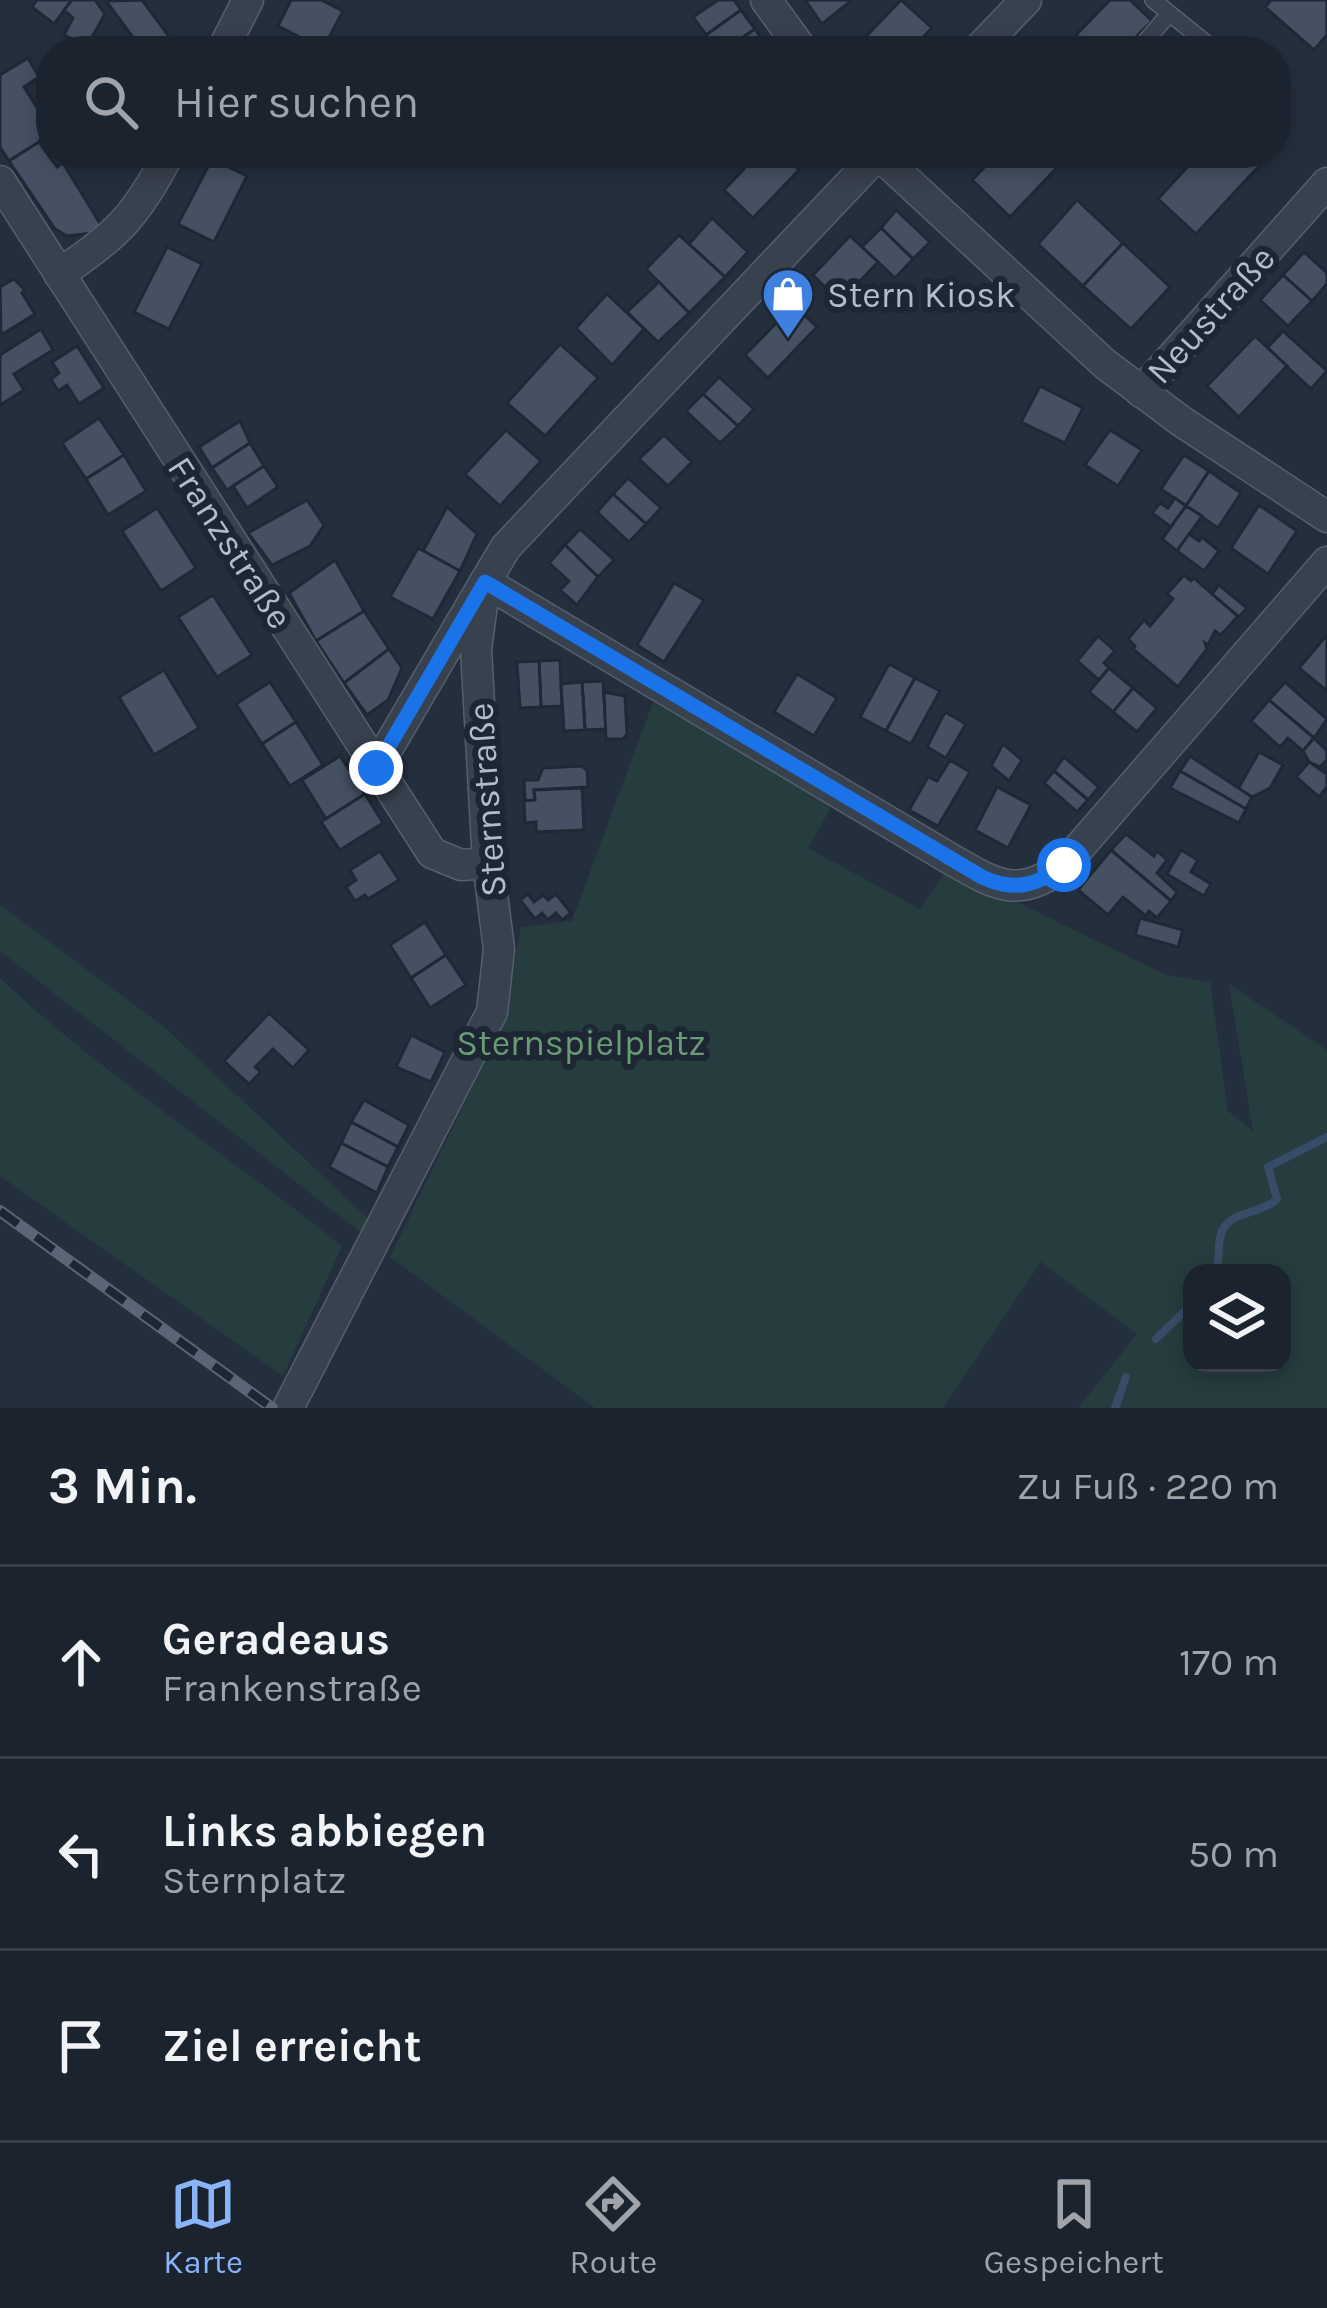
<!DOCTYPE html>
<html lang="de">
<head>
<meta charset="utf-8">
<style>
	body { margin:0; font-family:Karla,sans-serif; background:#242b36; color:#f1f3f6 }
	.controls { position:absolute; right:36px; bottom:36px; display:grid; overflow:hidden; border-radius:24px; box-shadow:0 6px 18px #0003 }
	.controls button { width:108px; height:108px; display:grid; place-items:center; padding:0; border:0; border-bottom:3px solid #39404a; background:#1b232e; color:#f1f3f6; font:60px sans-serif }
	.stop { position:absolute; width:36px; height:36px; margin:-27px; border:9px solid #1a73e8; border-radius:50%; background:#fff }
	.stop.end { background:#1a73e8; border-color:#fff; box-shadow:0 3px 12px #0008 }
	.list { margin:0; padding:0; list-style:none }
	h2 { display:flex; justify-content:space-between; align-items:center; height:156px; margin:0; padding:0 48px; font-size:51px }
	h2 small { font-size:39px; font-weight:400; color:#a0a4aa }
	.list li { display:grid; grid-template-columns:78px 1fr auto; gap:36px; align-items:center; box-sizing:border-box; height:192px; padding:0 48px; border-top:3px solid #39404a }
	.list b { display:block; font-size:45px; white-space:nowrap }
	.list p { margin:0; font-size:39px; white-space:nowrap; color:#a0a4aa }
	.list em { font-size:39px; font-style:normal; color:#a0a4aa }
	.icon { flex:none; width:66px; height:66px; fill:none; stroke:currentColor; stroke-width:2; stroke-linecap:round; stroke-linejoin:round }
	.map { position:relative; flex:none; width:1327px; height:1408px; overflow:hidden }
	.search { position:absolute; background:#1b232e; box-shadow:0 6px 18px #0003; left:36px; right:36px; top:36px; height:132px; display:flex; align-items:center; gap:30px; box-sizing:border-box; padding:0 42px; border-radius:48px; color:#a0a4aa; font-size:45px }
	.sheet { height:732px; background:#1b232e }
	nav { display:flex; justify-content:space-around; align-items:center; box-sizing:border-box; height:168px; border-top:3px solid #39404a; background:#1b232e; font-size:33px; color:#a0a4aa }
	nav a { display:grid; justify-items:center; gap:6px }
	nav .on { color:#8ab4f8 }
	.map>svg:first-child { display:block }
</style>
</head>
<body>
<div class="map">
<svg width="1327" height="1408" viewBox="0 0 1327 1408">
	<rect width="100%" height="100%" fill="#242f3e"/>
	<g fill="#263c3f" fill-rule="evenodd">
		<path d="M653 702 833 804 808 848 920 909 948 868 1166 975 1210 982 1228 1111 1253 1131 1229 984 1327 1050V1408H1078L1137 1334 1041 1262 943 1408H595L390 1257 503 1024 521 927 572 921ZM1192 1273H1282V1363H1192Z"/>
		<polygon points="0,905 163,1026 371,1221 360,1232 0,951"/>
		<path d="M0 978C106 1078 229 1155 342 1246L283 1376 0 1176Z"/>
	</g>
	<g fill="none" stroke-linecap="round" stroke-linejoin="round">
		<g stroke="#394c67" stroke-width="8">
			<path d="M1216 1273C1220 1261 1217 1247 1221 1234 1228 1210 1261 1215 1277 1199L1268 1167 1327 1137"/>
			<polyline points="1156,1339 1192,1304"/>
			<polyline points="1115,1408 1126,1377"/>
		</g>
	</g>
	<g fill="#455162" stroke="#1f2835" stroke-width="3">
		<polygon points="37,0 72,0 54,24 32,7"/>
		<polygon points="72,0 95,0 105,14 87,46 64,35 73,18 64,10"/>
		<polygon points="142,0 180,51 143,51 106,1"/>
		<polygon points="291,0 321,0 343,11 323,49 278,26"/>
		<polygon points="718,0 734,0 741,10 706,35 693,17"/>
		<polygon points="805,0 852,0 822,24"/>
		<polygon points="901,0 932,28 910,51 852,51"/>
		<polygon points="1110,0 1130,0 1152,21 1122,51 1093,51 1076,35"/>
		<polygon points="1271,0 1327,0 1327,35 1314,50 1265,7"/>
		<polygon points="741,10 755,29 723,51 717,51 706,35"/>
		<polygon points="755,29 767,47 762,51 723,51"/>
		<polygon points="28,58 39,77 24,87 48,125 39,142 9,161 0,147 0,75"/>
		<polygon points="39,142 57,167 63,163 101,225 92,233 67,236 55,229 9,161"/>
		<polygon points="759,153 781,153 799,170 753,218 724,190"/>
		<polygon points="998,153 1071,153 1010,217 972,180"/>
		<polygon points="1200,153 1271,153 1196,234 1158,199"/>
		<polygon points="212,159 247,176 214,242 178,224"/>
		<polygon points="1077,200 1123,243 1083,286 1038,244"/>
		<polygon points="896,210 930,242 913,259 881,228"/>
		<polygon points="712,218 748,252 725,277 689,244"/>
		<polygon points="881,228 913,259 895,278 862,247"/>
		<polygon points="679,235 725,277 689,313 646,269"/>
		<polygon points="850,236 878,262 840,302 813,275"/>
		<polygon points="1123,243 1170,287 1131,329 1083,286"/>
		<polygon points="167,247 202,264 169,329 134,312"/>
		<polygon points="1304,252 1327,273 1327,284 1312,301 1283,275"/>
		<polygon points="1283,275 1312,301 1288,326 1260,300"/>
		<polygon points="14,279 25,290 22,293 35,314 1,335 0,287"/>
		<polygon points="659,282 689,313 658,342 627,312"/>
		<polygon points="607,294 644,329 612,365 576,328"/>
		<polygon points="794,305 817,327 768,378 745,355"/>
		<polygon points="41,329 53,350 14,374 24,390 0,405 0,355"/>
		<polygon points="1283,331 1327,371 1311,389 1267,348"/>
		<polygon points="1255,336 1287,366 1239,417 1207,386"/>
		<polygon points="560,344 598,378 545,436 507,403"/>
		<polygon points="77,346 104,388 79,404 67,385 58,391 51,379 59,373 52,362"/>
		<polygon points="719,377 754,409 738,426 703,394"/>
		<polygon points="1040,386 1083,408 1065,443 1021,422"/>
		<polygon points="703,394 738,426 720,443 686,411"/>
		<polygon points="99,418 124,455 86,479 62,443"/>
		<polygon points="240,421 250,443 212,468 199,447"/>
		<polygon points="506,430 541,461 500,506 465,474"/>
		<polygon points="1110,430 1142,450 1118,486 1085,465"/>
		<polygon points="664,435 692,462 668,486 639,459"/>
		<polygon points="250,443 264,466 227,490 212,468"/>
		<polygon points="124,455 146,491 108,515 86,479"/>
		<polygon points="1184,455 1209,471 1186,506 1161,489"/>
		<polygon points="264,466 278,487 247,508 233,486"/>
		<polygon points="1209,471 1241,493 1218,528 1186,506"/>
		<polygon points="628,478 661,508 646,524 613,494"/>
		<polygon points="613,494 646,524 629,542 597,512"/>
		<polygon points="1175,498 1186,506 1171,527 1152,513 1160,503 1168,508"/>
		<polygon points="307,500 324,525 310,546 272,565 248,533"/>
		<polygon points="1259,505 1297,531 1268,574 1231,548"/>
		<polygon points="1186,506 1202,516 1177,551 1162,539"/>
		<polygon points="447,507 477,534 460,571 423,551"/>
		<polygon points="157,508 196,568 161,591 122,531"/>
		<polygon points="580,529 614,560 598,577 565,545"/>
		<polygon points="1189,534 1199,541 1202,537 1219,551 1204,571 1177,551"/>
		<polygon points="565,545 598,577 577,605 560,590 569,581 549,563"/>
		<polygon points="418,548 460,571 433,619 390,597"/>
		<polygon points="335,560 364,611 316,641 289,593"/>
		<polygon points="1184,575 1191,581 1194,578 1238,616 1221,635 1215,631 1208,645 1205,643 1207,649 1178,687 1133,649 1135,646 1128,639 1144,620 1150,626 1173,599 1167,594"/>
		<polygon points="674,583 704,600 664,662 637,645"/>
		<polygon points="1219,585 1247,608 1239,617 1212,594"/>
		<polygon points="213,595 252,655 217,677 178,617"/>
		<polygon points="364,611 389,649 344,683 316,641"/>
		<polygon points="1327,635 1327,691 1299,668"/>
		<polygon points="1098,636 1115,651 1104,663 1109,668 1099,680 1077,661"/>
		<polygon points="389,649 402,668 388,700 367,715 344,683"/>
		<polygon points="560,660 562,706 541,707 539,661"/>
		<polygon points="539,661 541,707 520,708 517,662"/>
		<polygon points="889,664 915,678 886,731 860,717"/>
		<polygon points="1109,668 1133,688 1113,712 1089,692"/>
		<polygon points="164,670 199,728 154,755 119,697"/>
		<polygon points="797,674 837,698 814,736 774,712"/>
		<polygon points="915,678 940,691 911,744 886,731"/>
		<polygon points="603,681 606,729 585,730 582,682"/>
		<polygon points="270,682 296,722 262,744 236,704"/>
		<polygon points="582,682 585,730 564,731 561,684"/>
		<polygon points="1285,682 1327,719 1314,738 1269,700"/>
		<polygon points="1133,688 1157,708 1137,732 1113,712"/>
		<polygon points="604,692 625,696 627,734 623,739 606,739"/>
		<polygon points="1269,700 1314,738 1303,751 1288,738 1280,747 1251,721"/>
		<polygon points="945,712 966,724 946,758 927,747"/>
		<polygon points="296,722 323,765 290,786 262,744"/>
		<polygon points="1314,738 1327,751 1327,760 1320,767 1309,762 1303,751"/>
		<polygon points="1003,744 1022,760 1009,781 991,766"/>
		<polygon points="1259,752 1283,765 1270,788 1252,797 1238,789"/>
		<polygon points="340,756 365,794 326,819 302,780"/>
		<polygon points="1190,756 1252,797 1246,809 1180,771"/>
		<polygon points="1064,757 1099,787 1088,800 1054,771"/>
		<polygon points="950,760 970,772 938,826 909,810 928,777 937,781"/>
		<polygon points="1309,762 1327,774 1327,787 1319,797 1296,777"/>
		<polygon points="581,766 587,770 588,787 534,790 535,800 525,801 524,780 538,780 543,768"/>
		<polygon points="1054,771 1088,800 1077,812 1044,783"/>
		<polygon points="1180,771 1246,809 1239,823 1170,788"/>
		<polygon points="997,787 1031,805 1008,848 975,830"/>
		<polygon points="582,788 584,830 536,832 536,822 525,823 524,801 535,800 534,790"/>
		<polygon points="365,794 383,823 340,850 321,822"/>
		<polygon points="1126,834 1154,856 1157,851 1167,860 1157,873 1177,892 1171,901 1111,850"/>
		<polygon points="1111,850 1171,901 1157,918 1149,911 1146,916 1123,897 1108,915 1078,890"/>
		<polygon points="1181,850 1198,860 1191,872 1211,884 1204,896 1167,874"/>
		<polygon points="380,851 399,880 368,899 365,895 355,901 346,887 356,880 350,870"/>
		<polygon points="528,894 534,902 543,895 548,900 556,894 571,913 562,920 556,913 548,920 542,913 535,919 520,900"/>
		<polygon points="1140,918 1183,930 1178,947 1135,935"/>
		<polygon points="425,922 446,955 411,978 390,945"/>
		<polygon points="446,955 466,985 430,1008 411,978"/>
		<polygon points="269,1013 309,1050 293,1068 273,1049 255,1067 261,1072 249,1084 224,1061"/>
		<polygon points="411,1035 445,1052 431,1082 396,1067"/>
		<polygon points="364,1100 409,1125 398,1147 351,1122"/>
		<polygon points="351,1122 398,1147 388,1167 341,1143"/>
		<polygon points="341,1143 388,1167 377,1193 329,1167"/>
	</g>
	<g fill="none" stroke-linecap="round" stroke-linejoin="round">
		<g stroke="#565f6c" stroke-width="18">
			<g id="lane">
				<polyline points="1153,0 1216,51"/>
				<polyline points="1137,51 1169,14"/>
			</g>
		</g>
		<g stroke="#565f6c" stroke-width="33">
			<g id="street">
				<polyline points="766,0 803,51"/>
				<polyline points="222,51 248,0"/>
				<polyline points="977,51 1026,0"/>
				<polyline points="877,153 1105,364 1181,421 1327,517"/>
				<polyline points="0,181 432,853 461,865 488,863"/>
				<path d="M59 274C117 236 137 215 169 153"/>
				<polyline points="1141,392 1327,183"/>
				<path d="M376 768 485 582 949 858C994 884 1018 901 1064 865L1327 562"/>
				<polyline points="288,1408 492,1012 499,949 488,863 476,649 485,582 506,547 879,153"/>
			</g>
		</g>
		<use href="#lane" stroke="#38414e" stroke-width="15"/>
		<use href="#street" stroke="#38414e" stroke-width="30"/>
		<g stroke="#5a6575" stroke-width="12">
			<polyline id="rail" points="0,1211 272,1408"/>
		</g>
		<use href="#rail" stroke="#1d2633" stroke-width="8" stroke-dasharray="22" stroke-linecap="butt"/>
	</g>
	<g fill="none" stroke-linecap="round" stroke-linejoin="round">
		<path stroke="#1a73e8" stroke-width="15" d="M376 768 485 582 982 877C1014 892 1037 886 1064 865"/>
	</g>
	<defs>
		<g id="shop-pin" transform="scale(2.7)"><path d="M0 17L-7.5 6A9.5 9.5 0 1 1 7.5 6Z" fill="#3f7fe0" stroke="#1d2633"/><path d="M-5-2.5h2.3a2.7 3.5 0 0 1 5.4 0H5L5.5 6h-11ZM-1.5-2.5h3a1.5 2.3 0 0 0-3 0Z" fill="#fff"/></g>
	</defs>
	<g fill-rule="evenodd">
		<use href="#shop-pin" x="788" y="294"/>
	</g>
	<g text-anchor="middle" stroke-width="12" stroke-linejoin="round" paint-order="stroke">
		<g font-size="36" fill="#b4bcc9" stroke="#1d2633" text-anchor="start">
			<text x="827" y="307">Stern Kiosk</text>
		</g>
		<g font-size="36" fill="#b4bcc9" stroke="#1d2633">
			<text transform="translate(1210 314) rotate(-48)" y="13">Neustraße</text>
			<text transform="translate(231 542) rotate(57)" y="13">Franzstraße</text>
			<text transform="translate(486 800) rotate(-94)" y="13">Sternstraße</text>
		</g>
		<g font-size="36" fill="#6b9a76" stroke="#1d2633">
			<text x="581" y="1055">Sternspielplatz</text>
		</g>
	</g>
</svg>
<div class="controls">
<button><svg class="icon" aria-label="layers" viewBox="0 0 24 24"><path d="M12 4l9 5-9 5-9-5zM3 14l9 5 9-5"/></svg></button>
</div>
<div class="stop" style="left:1064px;top:865px"></div>
<div class="stop end" style="left:376px;top:768px"></div>
<div class="search"><svg class="icon" aria-label="search" viewBox="0 0 24 24"><circle cx="10" cy="10" r="6"/><path d="M15 15l6 6"/></svg>Hier suchen</div>
</div>
<section class="sheet">
<h2>3 Min.<small>Zu Fuß · 220 m</small></h2>
<ul class="list">
<li><svg class="icon" aria-label="ahead" viewBox="0 0 24 24"><path d="M12 20V5M6 11l6-6 6 6"/></svg><div><b>Geradeaus</b><p>Frankenstraße</p></div><em>170 m</em></li>
<li><svg class="icon" aria-label="left" viewBox="0 0 24 24"><path d="M17 20v-9H6M10 6l-5 5 5 5"/></svg><div><b>Links abbiegen</b><p>Sternplatz</p></div><em>50 m</em></li>
<li><svg class="icon" aria-label="arrive" viewBox="0 0 24 24"><path d="M6 21V4h12l-3 4 3 4H6"/></svg><div><b>Ziel erreicht</b></div></li>
</ul>
</section>
<nav>
<a class="on"><svg class="icon" aria-label="map" viewBox="0 0 24 24"><path d="M3 6l6-2 6 2 6-2v14l-6 2-6-2-6 2zM9 4v14M15 6v14"/></svg>Karte</a>
<a><svg class="icon" aria-label="directions" viewBox="0 0 24 24"><path d="M12 3l9 9-9 9-9-9zM9 14v-3h6M13 9l2 2-2 2"/></svg>Route</a>
<a><svg class="icon" aria-label="saved" viewBox="0 0 24 24"><path d="M7 4h10v16l-5-4-5 4z"/></svg>Gespeichert</a>
</nav>
</body>
</html>
